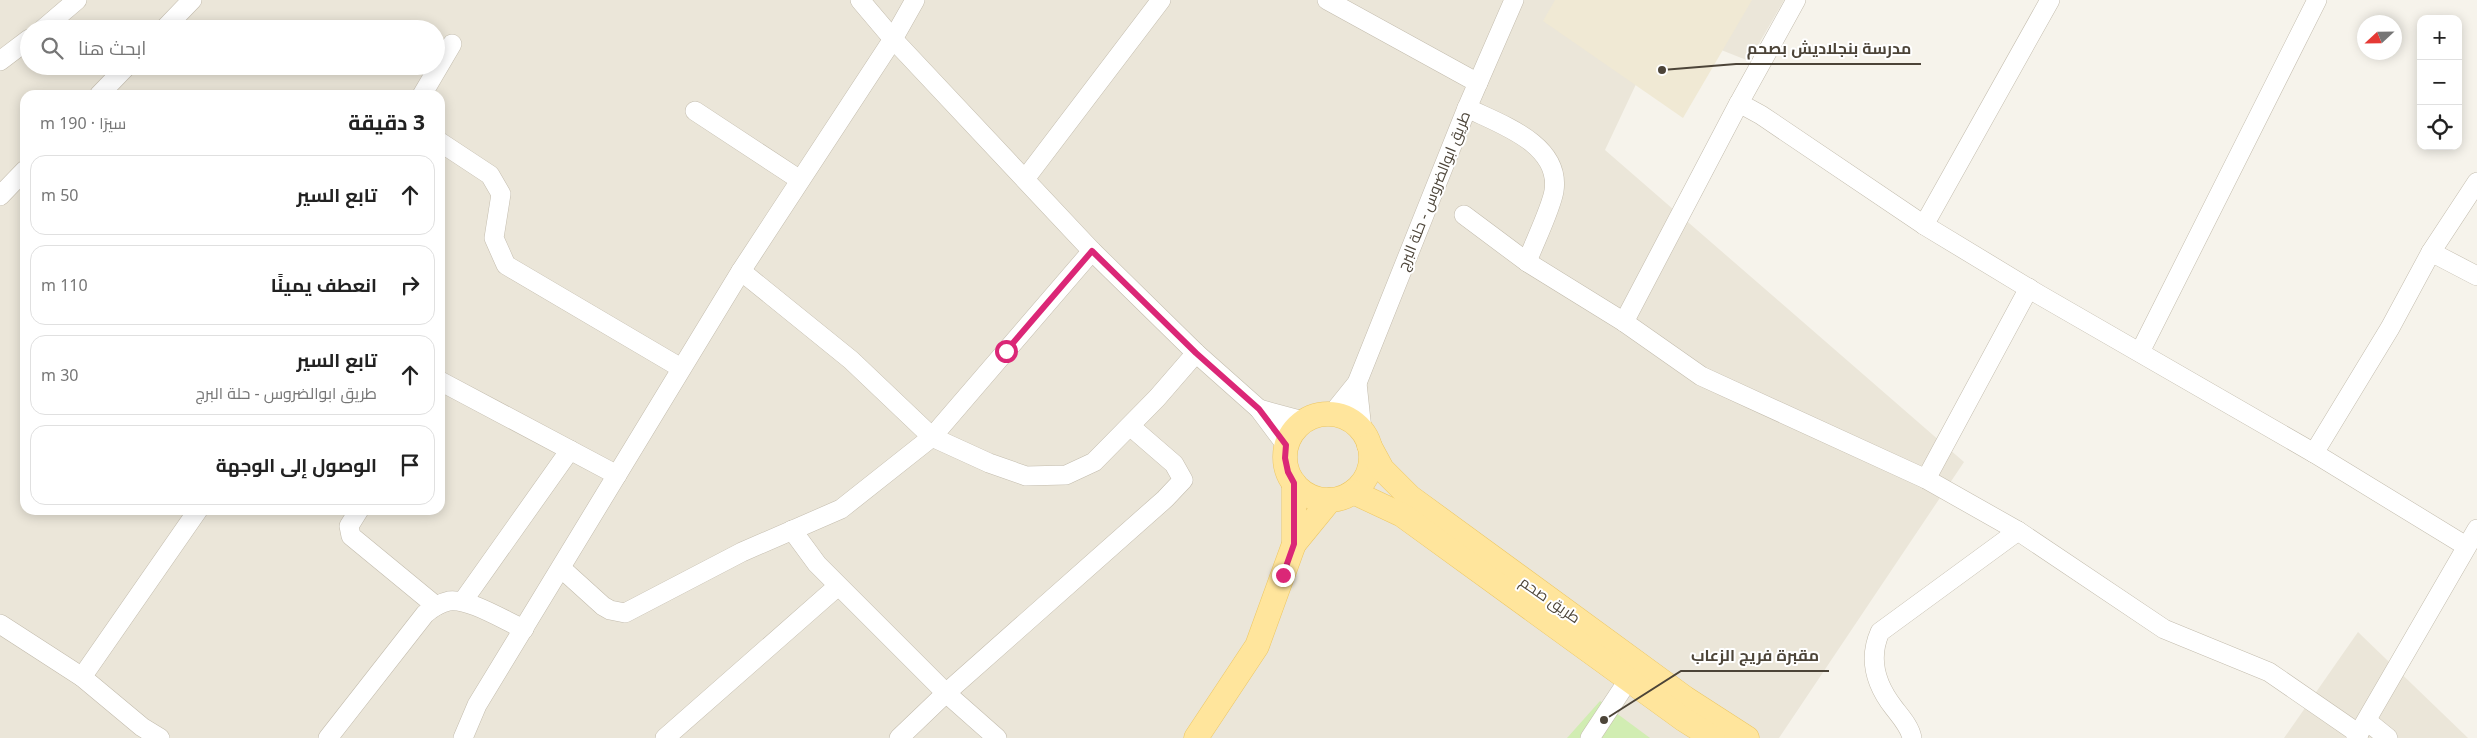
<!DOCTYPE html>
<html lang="ar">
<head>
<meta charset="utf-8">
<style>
	body { margin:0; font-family:"Noto Sans",Cairo,sans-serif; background:#f2f2f2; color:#222; direction:rtl }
	.controls { position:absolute; right:15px; top:15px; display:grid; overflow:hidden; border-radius:10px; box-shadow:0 2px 12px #0003 }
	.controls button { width:45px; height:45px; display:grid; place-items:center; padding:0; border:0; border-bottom:1px solid #e0e0e0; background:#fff; color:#222; font:25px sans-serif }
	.compass { position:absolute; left:2357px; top:15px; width:45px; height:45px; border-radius:50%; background:#fff; box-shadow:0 2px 12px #0003; rotate:248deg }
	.stop { position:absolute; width:15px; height:15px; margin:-11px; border:4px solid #db2777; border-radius:50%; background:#fff }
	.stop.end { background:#db2777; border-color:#fff; box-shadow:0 1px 5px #0008 }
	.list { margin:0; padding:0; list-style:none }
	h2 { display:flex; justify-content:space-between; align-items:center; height:65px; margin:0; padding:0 20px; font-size:21px }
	h2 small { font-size:16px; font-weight:400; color:#767676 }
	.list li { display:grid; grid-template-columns:32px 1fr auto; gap:15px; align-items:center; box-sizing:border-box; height:80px; margin:0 10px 10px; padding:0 10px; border:1px solid #e0e0e0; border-radius:15px }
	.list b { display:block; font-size:19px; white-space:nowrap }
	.list p { margin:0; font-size:16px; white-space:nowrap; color:#767676 }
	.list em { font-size:16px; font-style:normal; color:#767676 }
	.icon { flex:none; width:28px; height:28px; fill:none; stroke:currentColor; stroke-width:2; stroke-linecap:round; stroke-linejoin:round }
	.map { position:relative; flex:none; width:2477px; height:738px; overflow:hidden; direction:ltr }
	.search { position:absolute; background:#fff; box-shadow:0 2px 12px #0003; left:20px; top:20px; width:425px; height:55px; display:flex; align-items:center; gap:12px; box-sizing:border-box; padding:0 18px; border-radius:28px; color:#767676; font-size:19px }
	.panel { position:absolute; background:#fff; box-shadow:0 2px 12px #0003; left:20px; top:90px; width:425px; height:425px; border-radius:15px; direction:rtl }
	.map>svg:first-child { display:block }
</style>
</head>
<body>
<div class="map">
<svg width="2477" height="738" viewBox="0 0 2477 738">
	<rect width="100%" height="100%" fill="#f6f3eb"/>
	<g fill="#ebe6d9" fill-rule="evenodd">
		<path d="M0 0H1784L1749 61 1663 27 1605 150 1964 462 1779 738H0ZM29 29H436V66H29ZM25 95H440V510H25Z"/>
		<polygon points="2358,632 2468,738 2284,738"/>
	</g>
	<polygon fill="#f0e9d4" points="1555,0 1752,0 1683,118 1543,21"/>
	<polygon fill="#d1edb2" points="1600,701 1650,738 1567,738"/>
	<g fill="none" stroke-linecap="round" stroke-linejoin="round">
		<g stroke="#c3bcad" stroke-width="20">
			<g id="minor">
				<polyline points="860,0 893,39 1092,251 1196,353 1259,409 1286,445"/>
				<polyline points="1327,0 1478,83"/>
				<polyline points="1796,0 1739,103 1761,115 1924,225 2038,294 2314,453"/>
				<polyline points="43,29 77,0"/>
				<polyline points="164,29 192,0"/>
				<polyline points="0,61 29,39"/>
				<polyline points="99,95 127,66"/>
				<polyline points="422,95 452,44"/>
				<path d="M1467 108C1500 124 1561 144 1554 191 1551 209 1534 243 1527 262"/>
				<polyline points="695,111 800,180"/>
				<polyline points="440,142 490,175 501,194 494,238 506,265 681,368"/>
				<polyline points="1025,179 1161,0"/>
				<polyline points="0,196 25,170"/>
				<polyline points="1464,215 1527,262 1624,322 1701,376 1926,479 2018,531"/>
				<polyline points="1924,225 2050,0"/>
				<polyline points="2431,252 2477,182"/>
				<polyline points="741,271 851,360 932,437 989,463 1026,476 1066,475 1094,462 1157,398 1196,353"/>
				<polyline points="1624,322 1739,103"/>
				<polyline points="2140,352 2317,0"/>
				<polyline points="440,381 617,475"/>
				<polyline points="1357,383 1362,430"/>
				<polyline points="1259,409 1303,421"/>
				<polyline points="1332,414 1357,383 1467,108 1514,0"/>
				<polyline points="1926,479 2029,288"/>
				<polyline points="359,510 349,526 351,536 436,606"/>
				<polyline points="792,530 817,564 946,693 997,738"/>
				<polyline points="2466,546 2314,453 2390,328 2431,252 2477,276"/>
				<polyline points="561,568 603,606 610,610 625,613 742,552 841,509 932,437 1092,251"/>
				<polyline points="463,601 570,450"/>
				<polyline points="0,624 82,677 142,727 160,738"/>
				<polyline points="82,677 198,510"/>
				<polyline points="2367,721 2388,738"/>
				<path d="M328 738 425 614C432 608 440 603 449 601 469 598 505 621 524 629"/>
				<polyline points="463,738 477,705 741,271 893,39 915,0"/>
				<polyline points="665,738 838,586"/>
				<polyline points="899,738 946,693 1165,499 1183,480 1174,464 1130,426"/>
				<polyline points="1590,738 1629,679"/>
				<path d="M1912 738C1910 727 1901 717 1894 708 1876 685 1868 659 1880 632L2018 531 2164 629 2269 672 2359 734"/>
				<polyline points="2356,738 2477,529"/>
			</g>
		</g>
		<g stroke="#edc763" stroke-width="25">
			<g id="major">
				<circle cx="1328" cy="457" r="43"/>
				<polyline points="1369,445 1382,469 1410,497 1685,698 1747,738"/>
				<polyline points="1353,492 1402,515 1683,719 1713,738"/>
				<polyline points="1294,544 1330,500"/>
				<polyline points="1196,738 1257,646 1294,544 1294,483"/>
			</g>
		</g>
		<use href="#minor" stroke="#fff" stroke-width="19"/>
		<use href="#major" stroke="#ffe59c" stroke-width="24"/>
	</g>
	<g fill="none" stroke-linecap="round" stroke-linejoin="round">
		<polyline stroke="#db2777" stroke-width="6" points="1006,351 1092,251 1196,353 1259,409 1286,445 1285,458 1288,472 1294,483 1294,544 1283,575"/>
	</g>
	<g text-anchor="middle" stroke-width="4" stroke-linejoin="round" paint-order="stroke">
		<g font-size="15" fill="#4c4438" stroke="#fff">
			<text transform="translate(1434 191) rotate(-68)" y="5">طريق ابوالضروس - حلة البرج</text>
			<text transform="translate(1550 600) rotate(35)" y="5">طريق صحم</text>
		</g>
	</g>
	<path fill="none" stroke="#4c4438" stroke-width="2" d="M1662 70L1736 64H1921M1604 720L1681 671H1829"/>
	<g fill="#4c4438" stroke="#fff" stroke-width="2">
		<circle cx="1662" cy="70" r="5"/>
		<circle cx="1604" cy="720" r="5"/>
	</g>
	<g font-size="16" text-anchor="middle" font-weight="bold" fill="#4c4438" stroke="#fff" stroke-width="4" stroke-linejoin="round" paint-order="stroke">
		<text x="1829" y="54">مدرسة بنجلاديش بصحم</text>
		<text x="1755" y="661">مقبرة فريج الزعاب</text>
	</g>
</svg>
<div class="controls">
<button>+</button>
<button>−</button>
<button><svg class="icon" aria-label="locate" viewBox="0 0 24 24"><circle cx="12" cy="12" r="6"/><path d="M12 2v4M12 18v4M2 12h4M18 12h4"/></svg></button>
</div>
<svg class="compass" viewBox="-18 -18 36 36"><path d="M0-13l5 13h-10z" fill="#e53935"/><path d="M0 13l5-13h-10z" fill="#767676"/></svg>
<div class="stop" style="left:1006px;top:351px"></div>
<div class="stop end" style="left:1283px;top:575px"></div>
<div class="search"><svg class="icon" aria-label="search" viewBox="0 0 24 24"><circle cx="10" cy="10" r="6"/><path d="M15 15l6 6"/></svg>ابحث هنا</div>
<section class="panel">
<h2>3 دقيقة<small>سيرًا · 190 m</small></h2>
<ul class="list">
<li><svg class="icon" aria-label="ahead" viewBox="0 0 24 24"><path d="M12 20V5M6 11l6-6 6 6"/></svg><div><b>تابع السير</b></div><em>50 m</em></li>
<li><svg class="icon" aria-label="right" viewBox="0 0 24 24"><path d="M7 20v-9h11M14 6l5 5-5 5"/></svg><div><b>انعطف يمينًا</b></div><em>110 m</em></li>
<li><svg class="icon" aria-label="ahead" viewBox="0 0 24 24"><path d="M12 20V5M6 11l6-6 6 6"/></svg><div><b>تابع السير</b><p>طريق ابوالضروس - حلة البرج</p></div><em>30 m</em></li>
<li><svg class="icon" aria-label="arrive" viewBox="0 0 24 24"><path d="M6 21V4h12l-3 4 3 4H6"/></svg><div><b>الوصول إلى الوجهة</b></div></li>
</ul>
</section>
</div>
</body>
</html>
